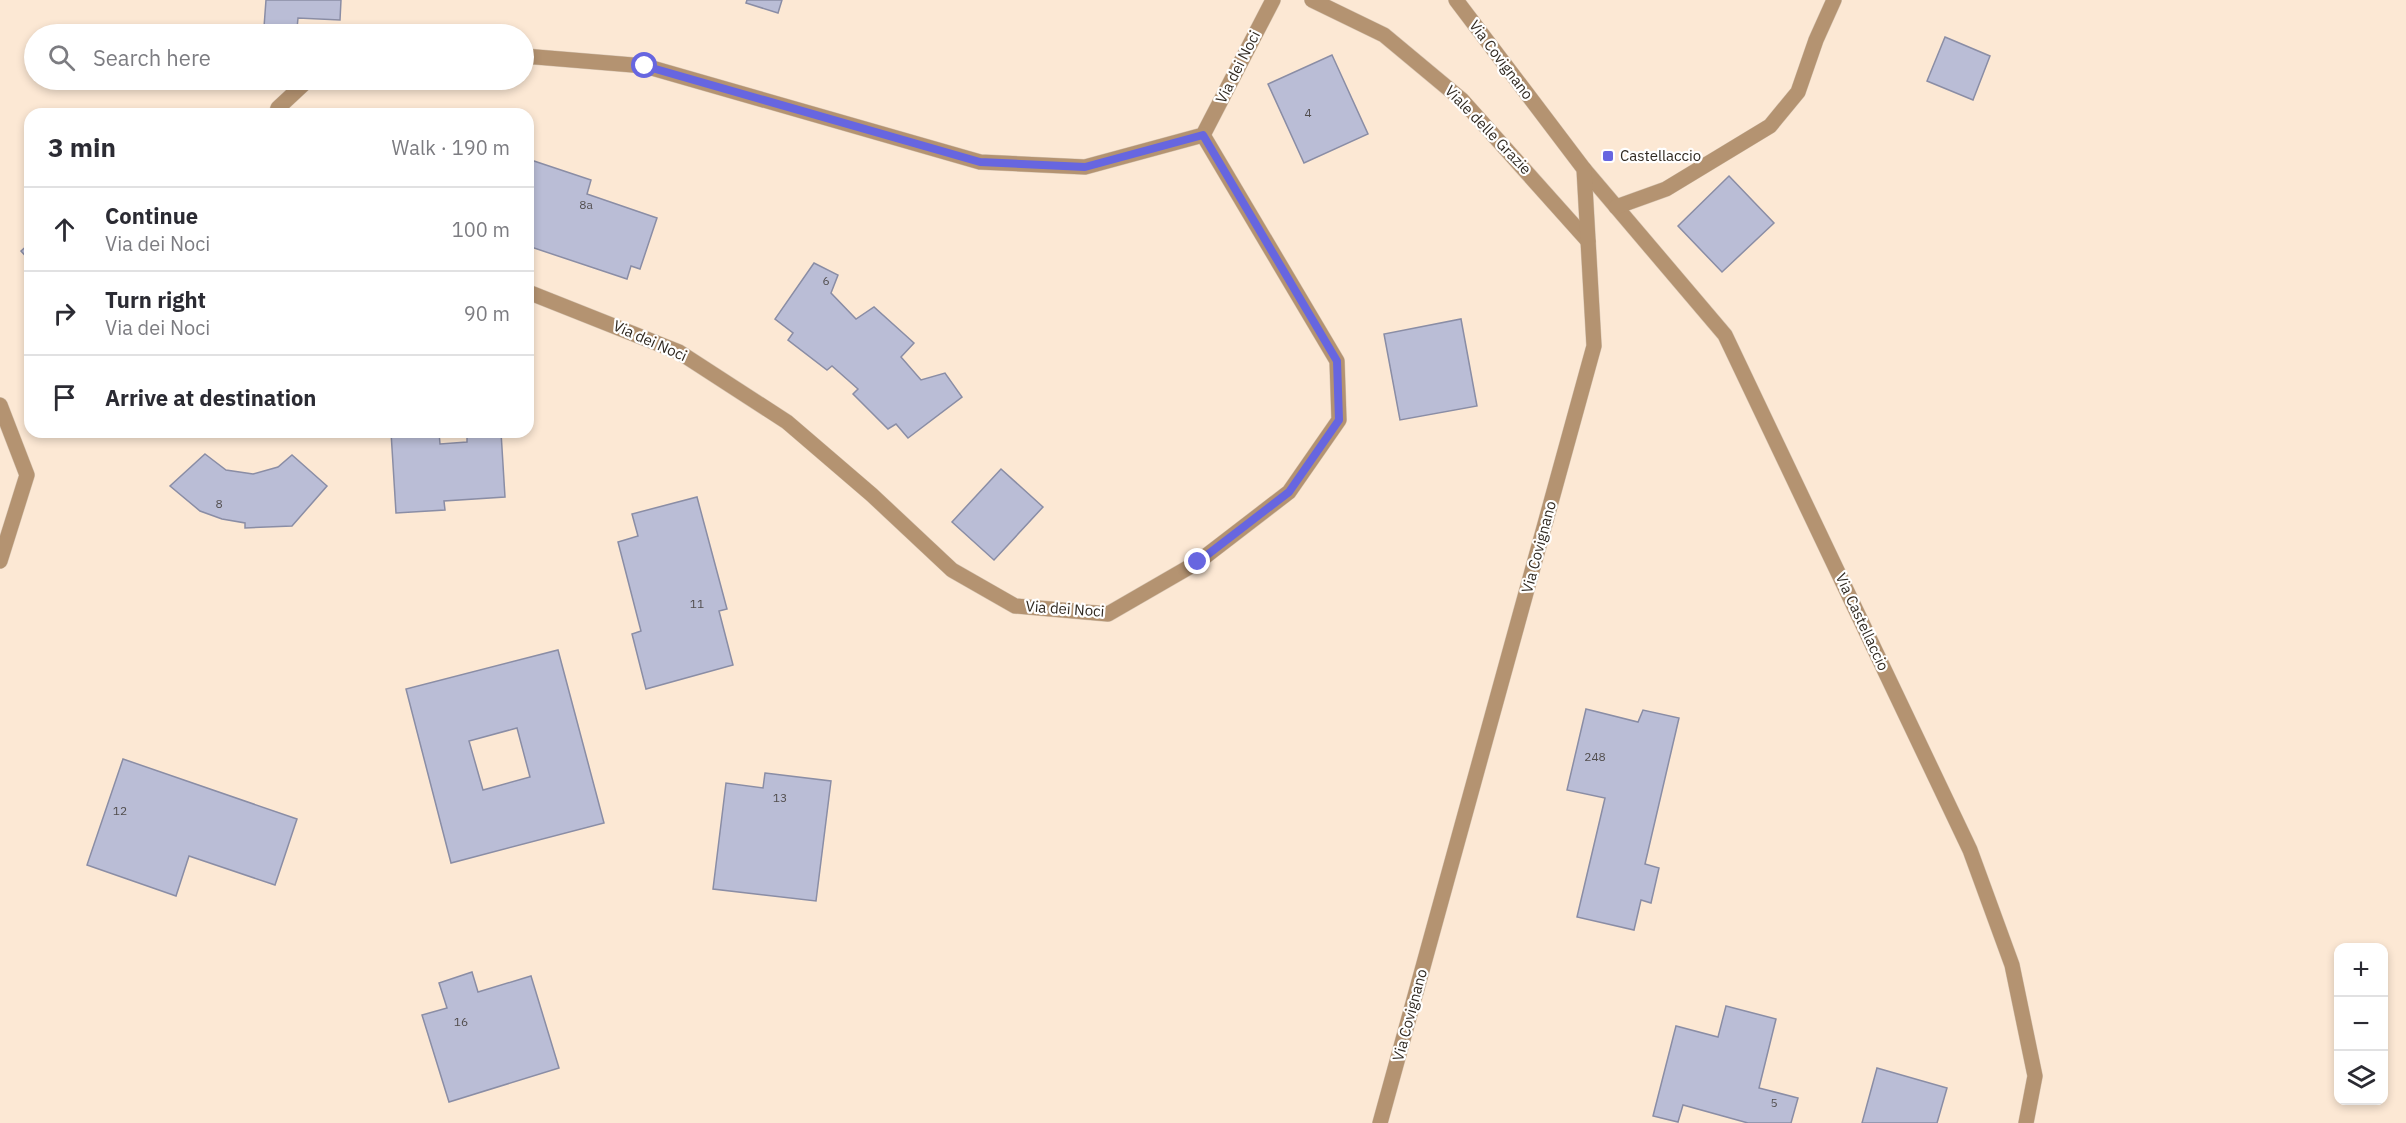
<!DOCTYPE html>
<html lang="en">
<head>
<meta charset="utf-8">
<style>
	body { margin:0; font-family:"IBM Plex Sans",sans-serif; background:#f7f7f7; color:#2b2b33 }
	.controls { position:absolute; right:18px; bottom:18px; display:grid; overflow:hidden; border-radius:12px; box-shadow:0 3px 9px #0003 }
	.controls button { width:54px; height:54px; display:grid; place-items:center; padding:0; border:0; border-bottom:2px solid #e1e1e2; background:#fff; color:#2b2b33; font:30px sans-serif }
	.stop { position:absolute; width:18px; height:18px; margin:-14px; border:4px solid #6766e0; border-radius:50%; background:#fff }
	.stop.end { background:#6766e0; border-color:#fff; box-shadow:0 2px 6px #0008 }
	.list { margin:0; padding:0; list-style:none }
	h2 { display:flex; justify-content:space-between; align-items:center; height:78px; margin:0; padding:0 24px; font-size:26px }
	h2 small { font-size:20px; font-weight:400; color:#7c7c81 }
	.list li { display:grid; grid-template-columns:39px 1fr auto; gap:18px; align-items:center; box-sizing:border-box; height:84px; padding:0 24px; border-top:2px solid #e1e1e2 }
	.list b { display:block; font-size:22px; white-space:nowrap }
	.list p { margin:0; font-size:20px; white-space:nowrap; color:#7c7c81 }
	.list em { font-size:20px; font-style:normal; color:#7c7c81 }
	.icon { flex:none; width:33px; height:33px; fill:none; stroke:currentColor; stroke-width:2; stroke-linecap:round; stroke-linejoin:round }
	.map { position:relative; flex:none; width:2406px; height:1123px; overflow:hidden }
	.search { position:absolute; background:#fff; box-shadow:0 3px 9px #0003; left:24px; top:24px; width:510px; height:66px; display:flex; align-items:center; gap:15px; box-sizing:border-box; padding:0 21px; border-radius:33px; color:#7c7c81; font-size:22px }
	.panel { position:absolute; background:#fff; box-shadow:0 3px 9px #0003; left:24px; top:108px; width:510px; height:330px; border-radius:18px }
	.map>svg:first-child { display:block }
</style>
</head>
<body>
<div class="map">
<svg width="2406" height="1123" viewBox="0 0 2406 1123">
	<rect width="100%" height="100%" fill="#fce8d4"/>
	<g fill="#babdd6" stroke="#8a8da5" stroke-width="1.5" fill-rule="evenodd">
		<polygon points="266,0 341,0 340,20 298,18 297,29 264,27"/>
		<polygon points="747,0 782,0 778,13 746,3"/>
		<polygon points="1945,37 1990,56 1973,100 1927,81"/>
		<polygon points="1332,55 1368,134 1304,163 1268,84"/>
		<polygon points="528,159 591,180 587,194 657,218 640,269 631,266 627,279 528,246"/>
		<polygon points="1729,176 1774,223 1722,272 1678,226"/>
		<polygon points="30,243 30,261 21,251"/>
		<polygon points="814,263 838,275 831,293 856,319 874,307 914,343 901,357 921,380 945,373 962,397 908,438 896,424 888,429 853,394 858,389 832,366 827,370 788,340 793,333 775,319"/>
		<polygon points="1461,319 1477,406 1400,420 1384,334"/>
		<polygon points="391,432 439,432 440,444 467,442 467,432 501,432 505,497 444,501 445,510 396,513"/>
		<polygon points="205,454 226,470 253,474 278,467 292,455 327,486 292,526 245,528 245,523 222,519 200,511 170,486"/>
		<polygon points="1001,469 1043,507 994,560 952,522"/>
		<polygon points="697,497 727,609 719,611 733,665 646,689 632,634 641,631 618,542 638,536 632,514"/>
		<path d="M558 650 604 823 451 863 406 689ZM517 728 530 777 483 790 469 741Z"/>
		<polygon points="1586,709 1638,722 1643,710 1679,718 1645,864 1659,868 1651,903 1641,900 1634,930 1577,917 1605,798 1567,790"/>
		<polygon points="123,759 297,819 275,885 189,856 176,896 87,865"/>
		<polygon points="765,773 831,781 816,901 713,889 726,783 763,788"/>
		<polygon points="472,972 478,992 531,976 559,1068 449,1102 422,1015 447,1008 439,983"/>
		<polygon points="1726,1006 1776,1019 1759,1088 1798,1098 1791,1123 1748,1123 1683,1105 1678,1122 1653,1116 1676,1026 1718,1037"/>
		<polygon points="1877,1068 1947,1088 1937,1123 1862,1123"/>
	</g>
	<g fill="none" stroke-linecap="round" stroke-linejoin="round">
		<g stroke="#d7c6b4" stroke-width="16">
			<g id="minor">
				<polyline points="1312,0 1384,35 1462,100 1588,241"/>
				<polyline points="524,56 645,66 980,162 1085,167 1203,135 1273,0"/>
				<polyline points="276,114 278,108 308,80"/>
				<polyline points="1584,169 1725,335 1970,850 2012,965 2035,1076 2026,1123"/>
				<polyline points="1616,207 1666,189 1770,126 1798,92 1816,40 1834,0"/>
				<polyline points="528,292 679,352 787,422 872,495 952,570 1015,606 1108,614 1198,562 1289,492 1339,420 1337,361 1203,135"/>
				<polyline points="0,405 27,475 0,561"/>
				<polyline points="1380,1123 1594,346 1584,169 1456,0"/>
			</g>
		</g>
		<use href="#minor" stroke="#b49371" stroke-width="15"/>
	</g>
	<g fill="none" stroke-linecap="round" stroke-linejoin="round">
		<polyline stroke="#6766e0" stroke-width="8" points="645,66 980,162 1085,167 1203,135 1337,361 1339,420 1289,492 1198,562"/>
	</g>
	<rect fill="#6766e0" stroke="#fff" stroke-width="2" x="1602" y="150" width="12" height="12" rx="3"/>
	<g text-anchor="middle" stroke-width="4.5" stroke-linejoin="round" paint-order="stroke">
		<g font-size="12" fill="#524e4e">
			<text x="1308" y="117">4</text>
			<text x="586" y="209">8a</text>
			<text x="826" y="285">6</text>
			<text x="219" y="508">8</text>
			<text x="697" y="608">11</text>
			<text x="1595" y="761">248</text>
			<text x="780" y="802">13</text>
			<text x="120" y="815">12</text>
			<text x="461" y="1026">16</text>
			<text x="1774" y="1107">5</text>
		</g>
		<g font-size="15" fill="#302921" stroke="#fff">
			<text transform="translate(1501 60) rotate(53)" y="5">Via Covignano</text>
			<text transform="translate(1238 67) rotate(-63)" y="5">Via dei Noci</text>
			<text transform="translate(1488 130) rotate(46)" y="5">Viale delle Grazie</text>
			<text transform="translate(650 341) rotate(24)" y="5">Via dei Noci</text>
			<text transform="translate(1539 547) rotate(-75)" y="5">Via Covignano</text>
			<text transform="translate(1065 609) rotate(4)" y="5">Via dei Noci</text>
			<text transform="translate(1862 622) rotate(65)" y="5">Via Castellaccio</text>
			<text transform="translate(1410 1015) rotate(-75)" y="5">Via Covignano</text>
		</g>
		<g font-size="15" fill="#302921" stroke="#fff" text-anchor="start">
			<text x="1620" y="161">Castellaccio</text>
		</g>
	</g>
</svg>
<div class="controls">
<button>+</button>
<button>−</button>
<button><svg class="icon" aria-label="layers" viewBox="0 0 24 24"><path d="M12 4l9 5-9 5-9-5zM3 14l9 5 9-5"/></svg></button>
</div>
<div class="stop" style="left:645px;top:66px"></div>
<div class="stop end" style="left:1198px;top:562px"></div>
<div class="search"><svg class="icon" aria-label="search" viewBox="0 0 24 24"><circle cx="10" cy="10" r="6"/><path d="M15 15l6 6"/></svg>Search here</div>
<section class="panel">
<h2>3 min<small>Walk · 190 m</small></h2>
<ul class="list">
<li><svg class="icon" aria-label="ahead" viewBox="0 0 24 24"><path d="M12 20V5M6 11l6-6 6 6"/></svg><div><b>Continue</b><p>Via dei Noci</p></div><em>100 m</em></li>
<li><svg class="icon" aria-label="right" viewBox="0 0 24 24"><path d="M7 20v-9h11M14 6l5 5-5 5"/></svg><div><b>Turn right</b><p>Via dei Noci</p></div><em>90 m</em></li>
<li><svg class="icon" aria-label="arrive" viewBox="0 0 24 24"><path d="M6 21V4h12l-3 4 3 4H6"/></svg><div><b>Arrive at destination</b></div></li>
</ul>
</section>
</div>
</body>
</html>
